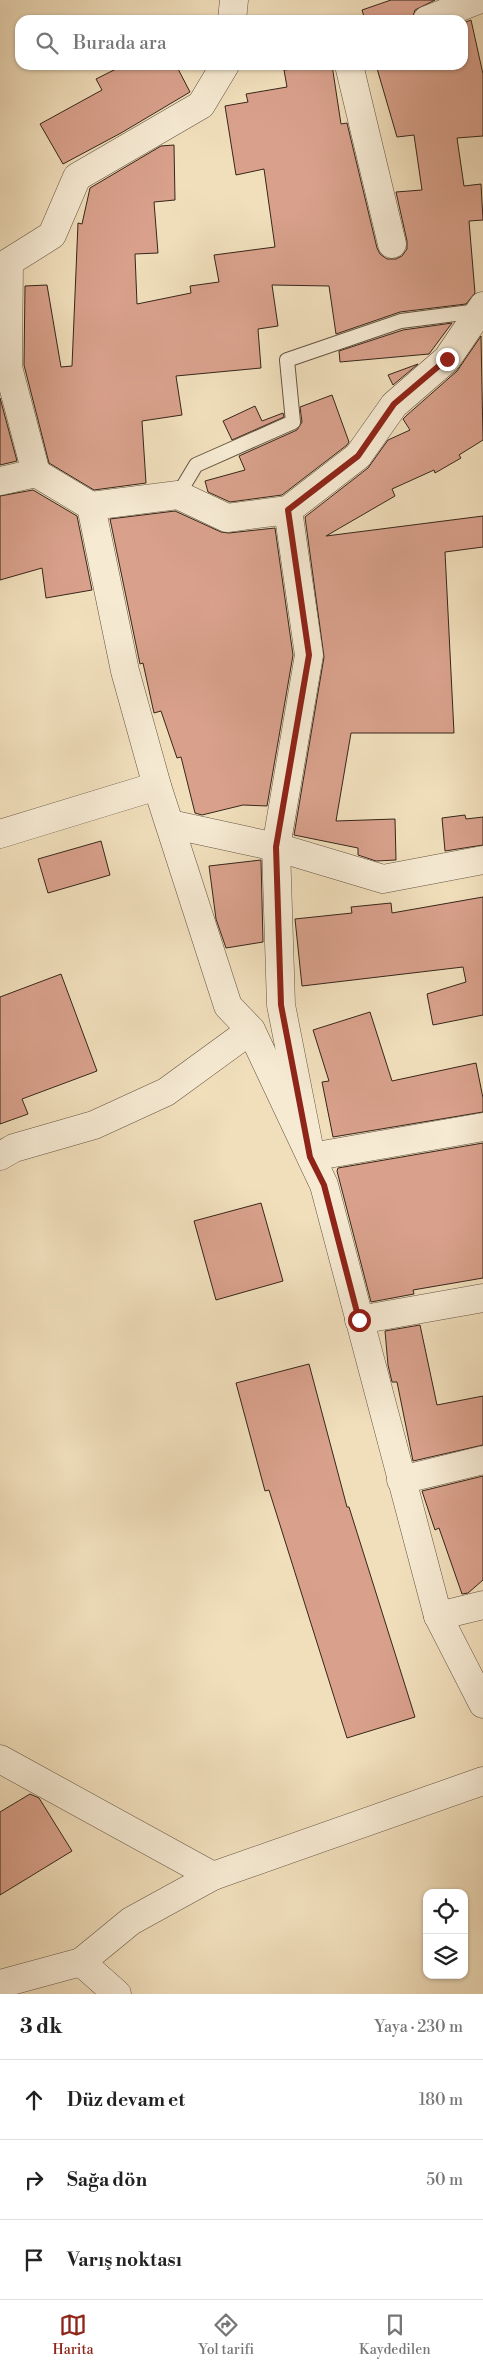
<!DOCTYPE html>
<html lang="tr">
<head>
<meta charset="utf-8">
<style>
	body { margin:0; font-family:"Libre Bodoni",serif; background:#f6f6f6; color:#222 }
	.controls { position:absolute; right:15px; bottom:15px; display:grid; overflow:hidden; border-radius:10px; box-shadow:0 1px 4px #0004 }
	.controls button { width:45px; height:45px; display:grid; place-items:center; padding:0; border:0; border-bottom:1px solid #e0e0e0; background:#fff; color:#222; font:25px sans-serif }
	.stop { position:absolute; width:15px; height:15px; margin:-11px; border:4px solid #8f2418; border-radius:50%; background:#fff }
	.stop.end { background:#8f2418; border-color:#fff; box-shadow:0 1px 5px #0008 }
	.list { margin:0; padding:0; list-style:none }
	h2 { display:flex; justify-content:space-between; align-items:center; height:65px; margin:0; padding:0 20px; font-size:21px }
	h2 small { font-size:16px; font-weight:400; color:#767676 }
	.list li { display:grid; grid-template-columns:32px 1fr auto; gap:15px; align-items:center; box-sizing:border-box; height:80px; padding:0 20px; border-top:1px solid #e0e0e0 }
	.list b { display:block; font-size:19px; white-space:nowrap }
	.list em { font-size:16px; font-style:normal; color:#767676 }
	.icon { flex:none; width:28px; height:28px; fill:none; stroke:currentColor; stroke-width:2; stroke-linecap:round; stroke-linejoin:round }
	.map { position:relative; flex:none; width:483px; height:1994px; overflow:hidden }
	.search { position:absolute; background:#fff; box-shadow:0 1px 4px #0004; left:15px; right:15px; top:15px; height:55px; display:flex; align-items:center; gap:12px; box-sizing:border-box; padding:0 18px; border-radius:15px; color:#767676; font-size:19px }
	.sheet { height:305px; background:#fff }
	nav { display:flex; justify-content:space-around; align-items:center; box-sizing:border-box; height:70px; border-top:1px solid #e0e0e0; background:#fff; font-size:14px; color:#767676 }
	nav a { display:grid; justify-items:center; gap:2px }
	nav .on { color:#8f2418 }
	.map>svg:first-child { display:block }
</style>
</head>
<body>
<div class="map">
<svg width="483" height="1994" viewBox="0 0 483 1994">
	<rect width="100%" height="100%" fill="#f1dfbc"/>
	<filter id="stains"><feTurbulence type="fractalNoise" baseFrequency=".004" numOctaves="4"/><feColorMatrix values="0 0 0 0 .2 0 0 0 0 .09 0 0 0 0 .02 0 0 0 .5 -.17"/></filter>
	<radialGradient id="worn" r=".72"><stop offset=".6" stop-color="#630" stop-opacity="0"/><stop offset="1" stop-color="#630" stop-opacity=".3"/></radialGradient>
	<g fill="#d9a18c" stroke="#362619">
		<polygon points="391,0 435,0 415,10 412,20 365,20 362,10"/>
		<polygon points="471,20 483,74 483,136 457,138 464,186 481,184 483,220 469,221 475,293 466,304 400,312 336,334 329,286 272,285 278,326 258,329 261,368 176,376 182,415 142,421 146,483 94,490 49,463 24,365 25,286 47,285 61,367 72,366 78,223 82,224 90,188 161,146 174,145 175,200 154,202 158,253 135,254 137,304 191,293 190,286 219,282 214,255 275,247 264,169 236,175 225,106 248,102 246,94 287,87 284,70 332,65 341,124 347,123 377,248 380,254 387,259 396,259 402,256 407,249 407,241 396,192 422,190 414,135 397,137 376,65 463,65 463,23"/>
		<polygon points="124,65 176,65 190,92 121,133 63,164 40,124 102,90 96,79"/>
		<polygon points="452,323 429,354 340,362 339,351 403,330"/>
		<polygon points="481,336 483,440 459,455 461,458 435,473 434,470 392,489 395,496 326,536 483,516 483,547 445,552 454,733 351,733 336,821 395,819 396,860 376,861 358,855 358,848 294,835 324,657 305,517 368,468 388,440 410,430 403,419 406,416 457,371"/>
		<polygon points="418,364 393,385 388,375"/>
		<polygon points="332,395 349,442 347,445 282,495 230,502 208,492 205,481 245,470 239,456 297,430 302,422 300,407"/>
		<polygon points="0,398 17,461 0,465"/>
		<polygon points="255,406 262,421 283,413 284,417 232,440 223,421"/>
		<polygon points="33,490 77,516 92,590 46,598 42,568 0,580 0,496"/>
		<polygon points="175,511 221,532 229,533 275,528 293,655 267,806 243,805 202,815 195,813 181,757 177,758 161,711 154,713 143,663 140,664 110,519"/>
		<polygon points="465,815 466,819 483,817 483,845 445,851 442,818"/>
		<polygon points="101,841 110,875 48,893 38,859"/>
		<polygon points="261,860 263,942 226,948 216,919 209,866"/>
		<polygon points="483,897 483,1015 433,1025 427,994 466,982 463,967 302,986 295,919 352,913 351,907 391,903 392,913"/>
		<polygon points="61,974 97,1071 22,1099 28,1114 0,1124 0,997"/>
		<polygon points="370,1012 392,1081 476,1063 483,1098 483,1112 333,1137 322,1082 329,1081 313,1030"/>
		<polygon points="483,1143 483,1278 413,1290 414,1294 371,1302 337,1171 338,1168"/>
		<polygon points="261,1203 283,1281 216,1300 194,1221"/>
		<polygon points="420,1325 437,1405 483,1396 483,1445 413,1461 397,1382 392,1382 388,1365 385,1331"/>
		<polygon points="309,1364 347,1507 349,1507 415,1717 347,1738 269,1490 265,1491 236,1383"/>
		<polygon points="483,1476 483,1580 468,1593 462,1594 439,1528 435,1530 422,1491"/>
		<polygon points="30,1794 39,1798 72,1851 0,1895 0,1812"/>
	</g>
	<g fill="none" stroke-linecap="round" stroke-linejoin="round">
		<g stroke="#655442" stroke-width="16">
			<polyline id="service" points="178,495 196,465 293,422 287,360 401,321 478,311"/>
		</g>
		<g stroke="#655442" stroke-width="29">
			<g id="minor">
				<polyline points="232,20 234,0"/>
				<polyline points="427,20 478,0"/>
				<polyline points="349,65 392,244"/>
				<polyline points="36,473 8,367 9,262 52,235 77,177 201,105 225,65"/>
				<polyline points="0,481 36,473 91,506 125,671 157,786 228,1006 251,1030 324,1185 438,1616 483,1704"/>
				<polyline points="91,506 178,495 227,518 288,510 358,456 394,405 447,359 483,306"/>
				<polyline points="288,510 309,655 276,847 281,1005 311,1157 483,1127"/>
				<polyline points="170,824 276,847 383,879 483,860"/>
				<polyline points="0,834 157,786"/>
				<polyline points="0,1156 14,1148 94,1125 166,1092 251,1030"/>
				<polyline points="359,1320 483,1298"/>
				<polyline points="401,1480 483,1460"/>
				<polyline points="438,1616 483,1605"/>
				<polyline points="0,1759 213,1876"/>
				<polyline points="81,1962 117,1994"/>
				<polyline points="0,1984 81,1962 131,1921 213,1876 483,1781"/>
			</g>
		</g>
		<use href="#service" stroke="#f6ead3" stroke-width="14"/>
		<use href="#minor" stroke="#f6ead3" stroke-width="28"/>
	</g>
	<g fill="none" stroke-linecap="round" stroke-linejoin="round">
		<polyline stroke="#8f2418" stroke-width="6" points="359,1320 324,1185 310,1157 281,1005 276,847 309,655 288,510 358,456 394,404 447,359"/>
	</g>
	<rect width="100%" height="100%" filter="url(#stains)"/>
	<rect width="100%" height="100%" fill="url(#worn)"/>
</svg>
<div class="controls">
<button><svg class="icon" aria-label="locate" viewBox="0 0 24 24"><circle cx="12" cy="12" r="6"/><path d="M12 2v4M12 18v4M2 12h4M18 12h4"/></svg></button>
<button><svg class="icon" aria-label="layers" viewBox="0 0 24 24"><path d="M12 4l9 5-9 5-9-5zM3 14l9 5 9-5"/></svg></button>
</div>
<div class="stop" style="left:359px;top:1320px"></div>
<div class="stop end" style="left:447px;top:359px"></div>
<div class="search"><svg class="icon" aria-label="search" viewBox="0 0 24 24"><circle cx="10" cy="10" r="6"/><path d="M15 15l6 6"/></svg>Burada ara</div>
</div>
<section class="sheet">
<h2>3 dk<small>Yaya · 230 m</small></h2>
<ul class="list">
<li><svg class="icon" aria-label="ahead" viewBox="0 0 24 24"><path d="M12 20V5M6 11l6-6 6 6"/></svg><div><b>Düz devam et</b></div><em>180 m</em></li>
<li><svg class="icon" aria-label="right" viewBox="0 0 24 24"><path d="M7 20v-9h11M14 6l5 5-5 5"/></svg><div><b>Sağa dön</b></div><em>50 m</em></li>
<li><svg class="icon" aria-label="arrive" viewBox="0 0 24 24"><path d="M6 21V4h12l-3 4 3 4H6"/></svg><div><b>Varış noktası</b></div></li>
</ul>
</section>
<nav>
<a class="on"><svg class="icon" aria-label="map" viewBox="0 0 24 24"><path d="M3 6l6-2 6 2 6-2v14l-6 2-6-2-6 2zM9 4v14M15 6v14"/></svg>Harita</a>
<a><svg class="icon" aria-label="directions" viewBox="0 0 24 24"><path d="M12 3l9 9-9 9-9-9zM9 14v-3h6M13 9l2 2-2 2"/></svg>Yol tarifi</a>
<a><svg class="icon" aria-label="saved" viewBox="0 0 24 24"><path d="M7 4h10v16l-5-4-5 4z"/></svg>Kaydedilen</a>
</nav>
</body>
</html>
